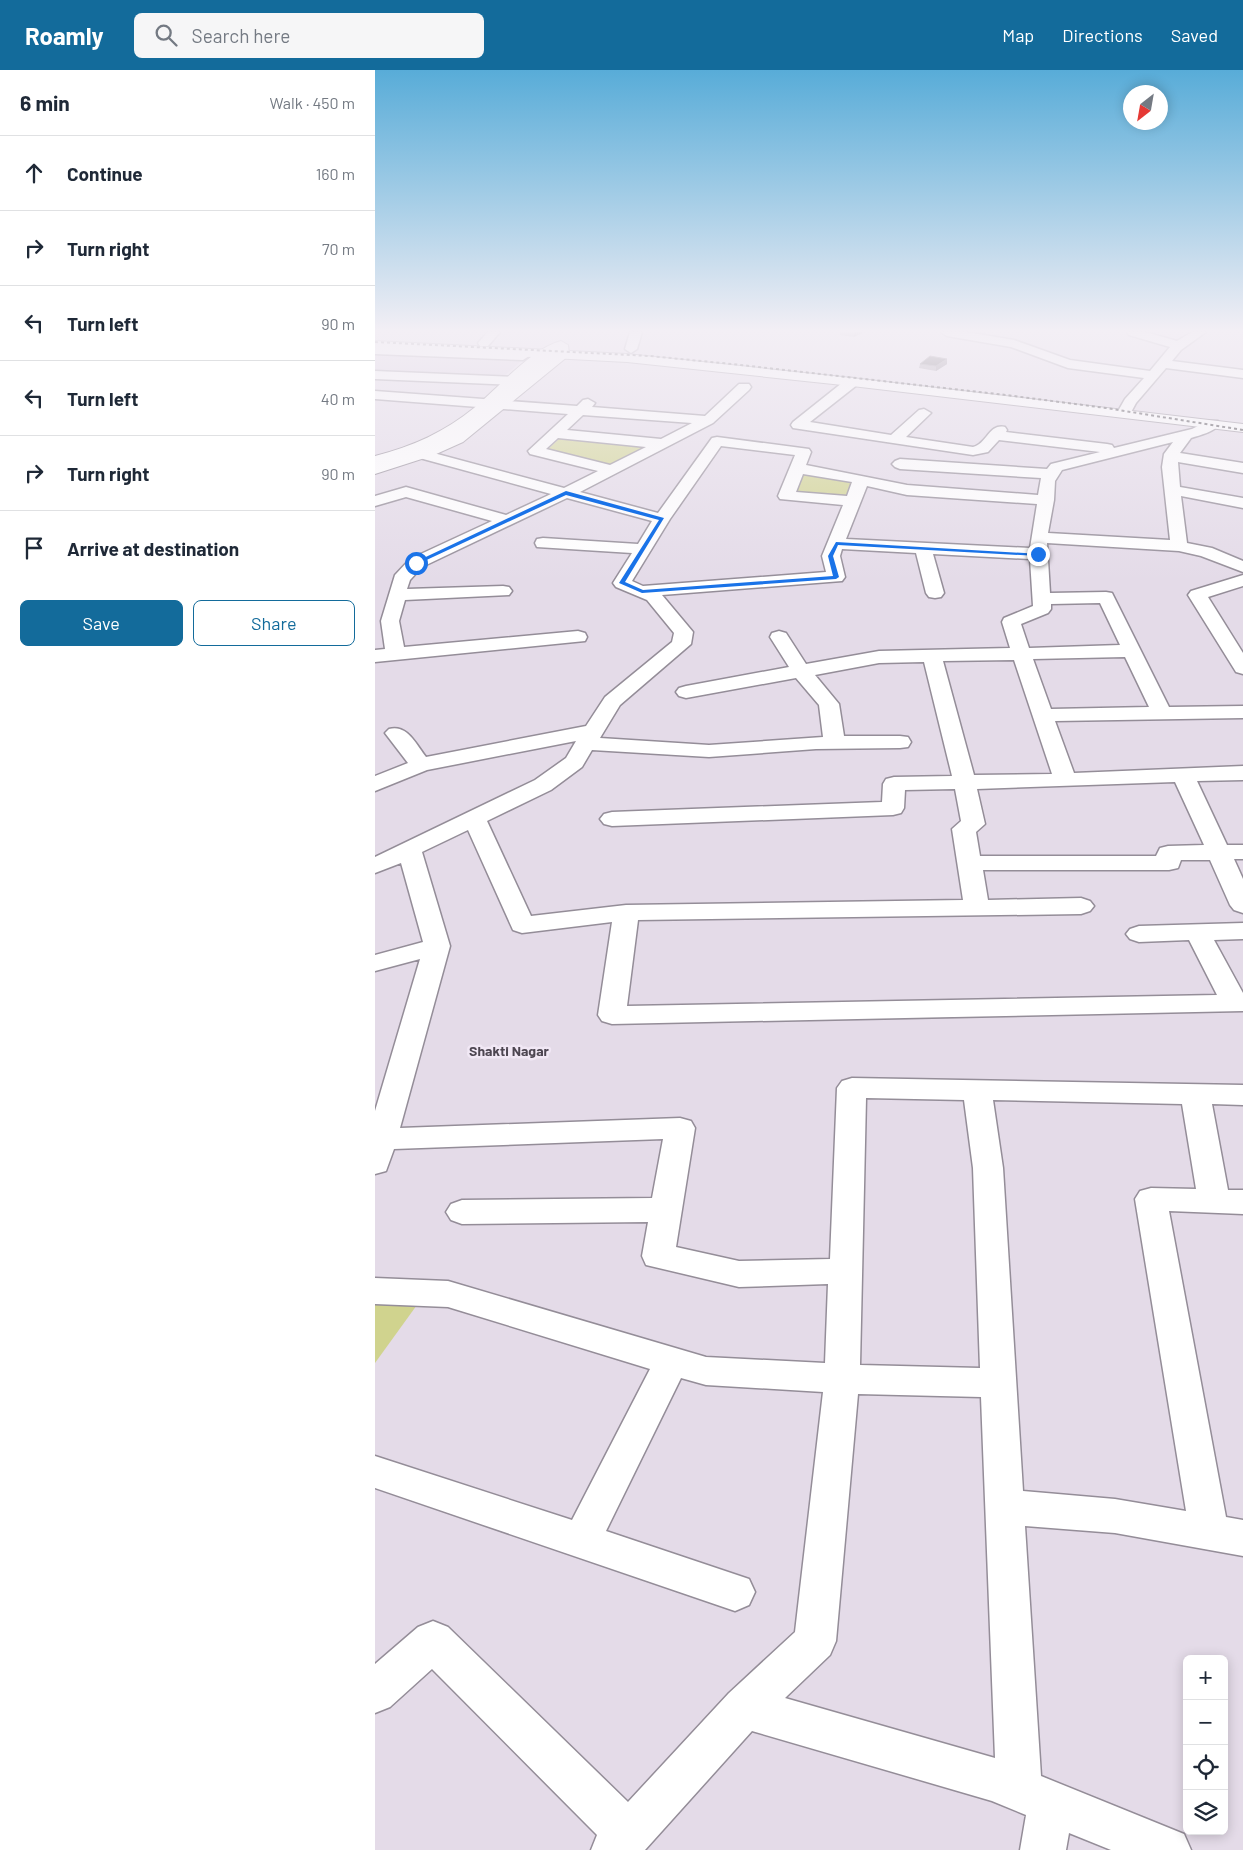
<!DOCTYPE html>
<html lang="en">
<head>
<meta charset="utf-8">
<style>
	body { margin:0; font-family:Barlow,sans-serif; background:#f6f6f7; color:#1f2937 }
	.controls { position:absolute; right:15px; bottom:15px; display:grid; overflow:hidden; border-radius:8px; box-shadow:0 2px 12px #0003 }
	.controls button { width:45px; height:45px; display:grid; place-items:center; padding:0; border:0; border-bottom:1px solid #e0e1e3; background:#fff; color:#1f2937; font:25px sans-serif }
	.compass { position:absolute; left:748px; top:15px; width:45px; height:45px; border-radius:50%; background:#fff; box-shadow:0 2px 12px #0003; rotate:211deg }
	.stop { position:absolute; width:15px; height:15px; margin:-11px; border:4px solid #1a73e8; border-radius:50%; background:#fff }
	.stop.end { background:#1a73e8; border-color:#fff; box-shadow:0 1px 5px #0008 }
	.list { margin:0; padding:0; list-style:none }
	h2 { display:flex; justify-content:space-between; align-items:center; height:65px; margin:0; padding:0 20px; font-size:21px }
	h2 small { font-size:16px; font-weight:400; color:#747a83 }
	.list li { display:grid; grid-template-columns:32px 1fr auto; gap:15px; align-items:center; box-sizing:border-box; height:75px; padding:0 20px; border-top:1px solid #e0e1e3 }
	.list b { display:block; font-size:19px; white-space:nowrap }
	.list em { font-size:16px; font-style:normal; color:#747a83 }
	.actions { display:flex; gap:10px; padding:15px 20px }
	.actions a { flex:1; padding:11px 0; border:1px solid #136b9b; border-radius:8px; text-align:center; font-size:18px; color:#136b9b }
	.actions .main { background:#136b9b; color:#fff }
	.icon { flex:none; width:28px; height:28px; fill:none; stroke:currentColor; stroke-width:2; stroke-linecap:round; stroke-linejoin:round }
	.map { position:relative; flex:none; width:868px; height:1780px; overflow:hidden }
	header { display:flex; align-items:center; gap:30px; box-sizing:border-box; height:70px; padding:0 25px; background:#136b9b; color:#fff }
	header strong { font-size:24px }
	nav { display:flex; gap:28px; margin-inline-start:auto; font-size:18px }
	.search { width:350px; height:45px; background:#f6f6f7; display:flex; align-items:center; gap:12px; box-sizing:border-box; padding:0 18px; border-radius:8px; color:#747a83; font-size:19px }
	main { display:flex }
	aside { flex:1; background:#fff }
	.map>svg:first-child { display:block }
</style>
</head>
<body>
<header>
<strong>Roamly</strong>
<div class="search"><svg class="icon" aria-label="search" viewBox="0 0 24 24"><circle cx="10" cy="10" r="6"/><path d="M15 15l6 6"/></svg>Search here</div>
<nav><a>Map</a><a>Directions</a><a>Saved</a></nav>
</header>
<main>
<aside>
<h2>6 min<small>Walk · 450 m</small></h2>
<ul class="list">
<li><svg class="icon" aria-label="ahead" viewBox="0 0 24 24"><path d="M12 20V5M6 11l6-6 6 6"/></svg><div><b>Continue</b></div><em>160 m</em></li>
<li><svg class="icon" aria-label="right" viewBox="0 0 24 24"><path d="M7 20v-9h11M14 6l5 5-5 5"/></svg><div><b>Turn right</b></div><em>70 m</em></li>
<li><svg class="icon" aria-label="left" viewBox="0 0 24 24"><path d="M17 20v-9H6M10 6l-5 5 5 5"/></svg><div><b>Turn left</b></div><em>90 m</em></li>
<li><svg class="icon" aria-label="left" viewBox="0 0 24 24"><path d="M17 20v-9H6M10 6l-5 5 5 5"/></svg><div><b>Turn left</b></div><em>40 m</em></li>
<li><svg class="icon" aria-label="right" viewBox="0 0 24 24"><path d="M7 20v-9h11M14 6l5 5-5 5"/></svg><div><b>Turn right</b></div><em>90 m</em></li>
<li><svg class="icon" aria-label="arrive" viewBox="0 0 24 24"><path d="M6 21V4h12l-3 4 3 4H6"/></svg><div><b>Arrive at destination</b></div></li>
</ul>
<div class="actions"><a class="main">Save</a><a>Share</a></div>
</aside>
<div class="map">
<svg width="868" height="1780" viewBox="0 0 868 1780">
	<rect width="100%" height="100%" fill="#e4dbe8"/>
	<polygon fill="#d9ccdf" points="0,284 147,290 126,309 0,302"/>
	<g fill="#d0d38e">
		<polygon points="188,365 281,375 235,398 170,382"/>
		<polygon points="427,400 482,410 475,429 416,425"/>
		<polygon points="47,1228 0,1293 0,1229"/>
	</g>
	<g fill="none" stroke-linecap="round" stroke-linejoin="round">
		<g stroke="#948d98" stroke-width="3">
			<g id="minor">
				<polygon points="113,262 125,262 113,276 105,276 103,273"/>
				<polygon points="255,262 267,262 262,279 256,283 250,279"/>
				<polygon points="566,262 591,262 639,270 695,290 775,301 795,277 754,265 752,262 770,262 802,271 817,262 831,262 806,280 797,291 868,300 868,308 791,298 761,333 754,346 749,347 742,343 750,329 769,308 693,298 636,277 572,266"/>
				<polygon points="0,276 148,282 154,286 148,290 0,284"/>
				<polygon points="0,301 138,307 145,311 138,315 0,309"/>
				<path d="M477 308 484 312 482 315 435 352 516 365 544 340 549 339 556 343 531 367 598 377C612 374 614 353 630 357L632 360 631 362 732 374 737 375 739 378 817 359 833 351H843L845 354C838 362 826 365 816 368L805 383 868 393V403L803 392 805 417 868 428V438L806 426 812 473 837 478 868 491V502L826 486 804 481 672 473 675 523 731 522 737 523 794 637 868 636V648L680 651 699 703 868 696V710L822 711 852 775H868V789H859L868 809V843L859 840 855 835 835 790H806L803 798 794 800H608L613 830 706 828 715 831 719 836 715 841 706 844 263 850 252 936 842 925 814 870 764 872 755 869 751 864 755 859 764 856 868 853V869L839 870 868 923V941L237 954 227 951 223 945 237 852 147 863 138 860 93 760 47 782 75 876 25 1058 305 1048 316 1051 320 1058 301 1177 364 1191 455 1189 462 1018 467 1011 477 1008 868 1015V1035L837 1034 853 1120H868V1144L794 1141 851 1447 868 1450V1486L740 1463 650 1456 666 1706 809 1764 816 1780H736L694 1763 691 1780H645L651 1745 617 1731 377 1661 270 1780H216L222 1765 57 1599 15 1637 0 1643V1594L43 1557 58 1551 73 1557 253 1732 354 1623 420 1562 448 1322 331 1315 306 1308 231 1461 374 1509 380 1522 374 1535 360 1541 0 1418V1386L197 1450 275 1299 73 1237 0 1234V1208L73 1211 331 1287 450 1293 453 1214 364 1217 271 1195 267 1186 273 1152 87 1154 76 1150 71 1142 76 1134 87 1130 277 1128 288 1069 19 1079 11 1101 0 1104V1041L45 889 0 901V885L48 872 26 793 0 803V787L160 710 191 688 201 671 52 700 0 721V706L33 693 10 663 14 659C32 654 41 674 51 687L211 656 230 627 297 572 299 563 272 530 241 517 238 513 257 483 162 477 160 473 162 469 168 468 263 474 277 451 192 428 47 497 35 510 32 519 128 516 134 517 137 521 134 525 30 530 24 551 29 577 203 561 210 563 212 567 210 571 0 592V580L10 579 6 551 20 505 35 489 117 451 31 427 0 436V426L31 417 131 445 176 424 30 384 28 381 30 378H40L189 418 223 401 155 384 153 381 193 344 0 329V321L202 336 208 330 213 329 220 333 217 337 330 346 364 314H374L376 317 374 320 338 353 205 422 283 443 337 368 342 367 434 379 436 382 431 395 532 415 663 425 666 408 525 399 520 397 517 394 520 391 525 389 672 399 676 394 725 382 624 370 613 382 598 385 418 358 416 355 418 352 472 309ZM208 345 317 353 286 369 192 360ZM183 368 271 377 235 395 171 379ZM798 372 789 384 787 397 795 470 673 463 679 430 680 411 687 400ZM346 376 420 385 403 426 405 429 468 435 447 486 451 502 268 516 257 511 295 449ZM428 404 477 412 472 426 421 422ZM492 416 532 425 662 434 655 478 471 469ZM467 479 541 483 551 523 554 527 560 528 566 527 569 523 558 484 655 489 658 536 629 548 627 552 635 578 504 581 431 594 411 563 404 561 397 563 395 567 414 597 311 616 304 618 301 622 304 626 311 628 421 608 444 635 448 667 334 675 225 668 245 635 316 574 318 562 287 525 467 511 470 507 465 486ZM725 533 745 575 654 578 646 554 673 543 676 539V534ZM750 587 774 637 676 639 658 589ZM639 590 677 704 599 705 568 591ZM549 592 577 706 519 707 511 709 508 714 507 732 237 742 229 744 225 749 229 754 237 756 518 745 526 743 529 738 530 720 580 719 586 751 577 759 588 830 251 835 156 846 112 751 176 720 207 697 217 680 334 687 441 679 525 678 533 677 536 672 533 667 525 666H469L464 634 440 605 504 593ZM800 712 829 775 793 776 785 778 781 786H605L601 762 610 754 602 719ZM491 1028 589 1030 598 1098 605 1298 485 1295ZM618 1030 807 1034 821 1119 776 1118 765 1121 760 1129 811 1441 740 1429 648 1421 628 1098ZM483 1324 606 1327 620 1688 410 1628 455 1585 461 1571Z"/>
				<polygon points="868,505 868,516 833,527 868,583 868,604 861,602 813,525 816,521"/>
			</g>
		</g>
		<g stroke="#948d98" stroke-width="2">
			<path id="tertiary" d="M186 271 193 275 194 284 192 287 88 372 59 385 0 404V386C36 377 70 362 99 338 122 319 157 278 186 271Z"/>
		</g>
		<g stroke="#948d98" stroke-width="2">
			<polygon id="primary" points="0,271 252,284 477,308 868,354 868,362 477,316 252,292 0,279"/>
		</g>
		<use href="#minor" fill="#fff" fill-rule="evenodd"/>
		<use href="#tertiary" fill="#fff" fill-rule="evenodd"/>
		<use href="#primary" fill="#fff" fill-rule="evenodd"/>
		<polyline stroke="#464248" stroke-width="2" stroke-dasharray="3 3" stroke-linecap="butt" points="0,272 275,286 357,294 631,325 731,338 868,360"/>
	</g>
	<g fill="#928894">
		<polygon points="465,262 487,262 487,263 479,267 465,265"/>
		<polygon points="545,294 572,294 561,301 544,298"/>
	</g>
	<g fill="#706872">
		<polygon points="479,262 487,262 487,263 479,267"/>
		<polygon points="572,289 572,294 561,301 561,296"/>
	</g>
	<polygon fill="#3f3640" stroke="#706872" points="555,286 572,289 561,296 545,294"/>
	<linearGradient id="sky" x2="0" y2="1"><stop stop-color="#58acd8"/><stop offset="0.51" stop-color="#f3eff5"/><stop offset="1" stop-color="#f3eff5" stop-opacity="0"/></linearGradient>
	<rect width="868" height="511" fill="url(#sky)"/>
	<polygon fill="#1a73e8" points="191,421 289,448 250,512 268,520 458,506 453,486 461,472 666,484 663,486 463,475 458,486 464,507 461,509 267,523 244,513 284,450 191,425 43,494 38,493"/>
	<g text-anchor="middle" stroke-width="5" stroke-linejoin="round" paint-order="stroke">
		<g font-size="14" font-weight="bold" fill="#4d4651" stroke="#f1e8f5">
			<text x="134" y="986">Shakti Nagar</text>
		</g>
	</g>
</svg>
<div class="controls">
<button>+</button>
<button>−</button>
<button><svg class="icon" aria-label="locate" viewBox="0 0 24 24"><circle cx="12" cy="12" r="6"/><path d="M12 2v4M12 18v4M2 12h4M18 12h4"/></svg></button>
<button><svg class="icon" aria-label="layers" viewBox="0 0 24 24"><path d="M12 4l9 5-9 5-9-5zM3 14l9 5 9-5"/></svg></button>
</div>
<svg class="compass" viewBox="-18 -18 36 36"><path d="M0-13l5 13h-10z" fill="#e53935"/><path d="M0 13l5-13h-10z" fill="#747a83"/></svg>
<div class="stop" style="left:41px;top:493px"></div>
<div class="stop end" style="left:663px;top:484px"></div>
</div>
</main>
</body>
</html>
